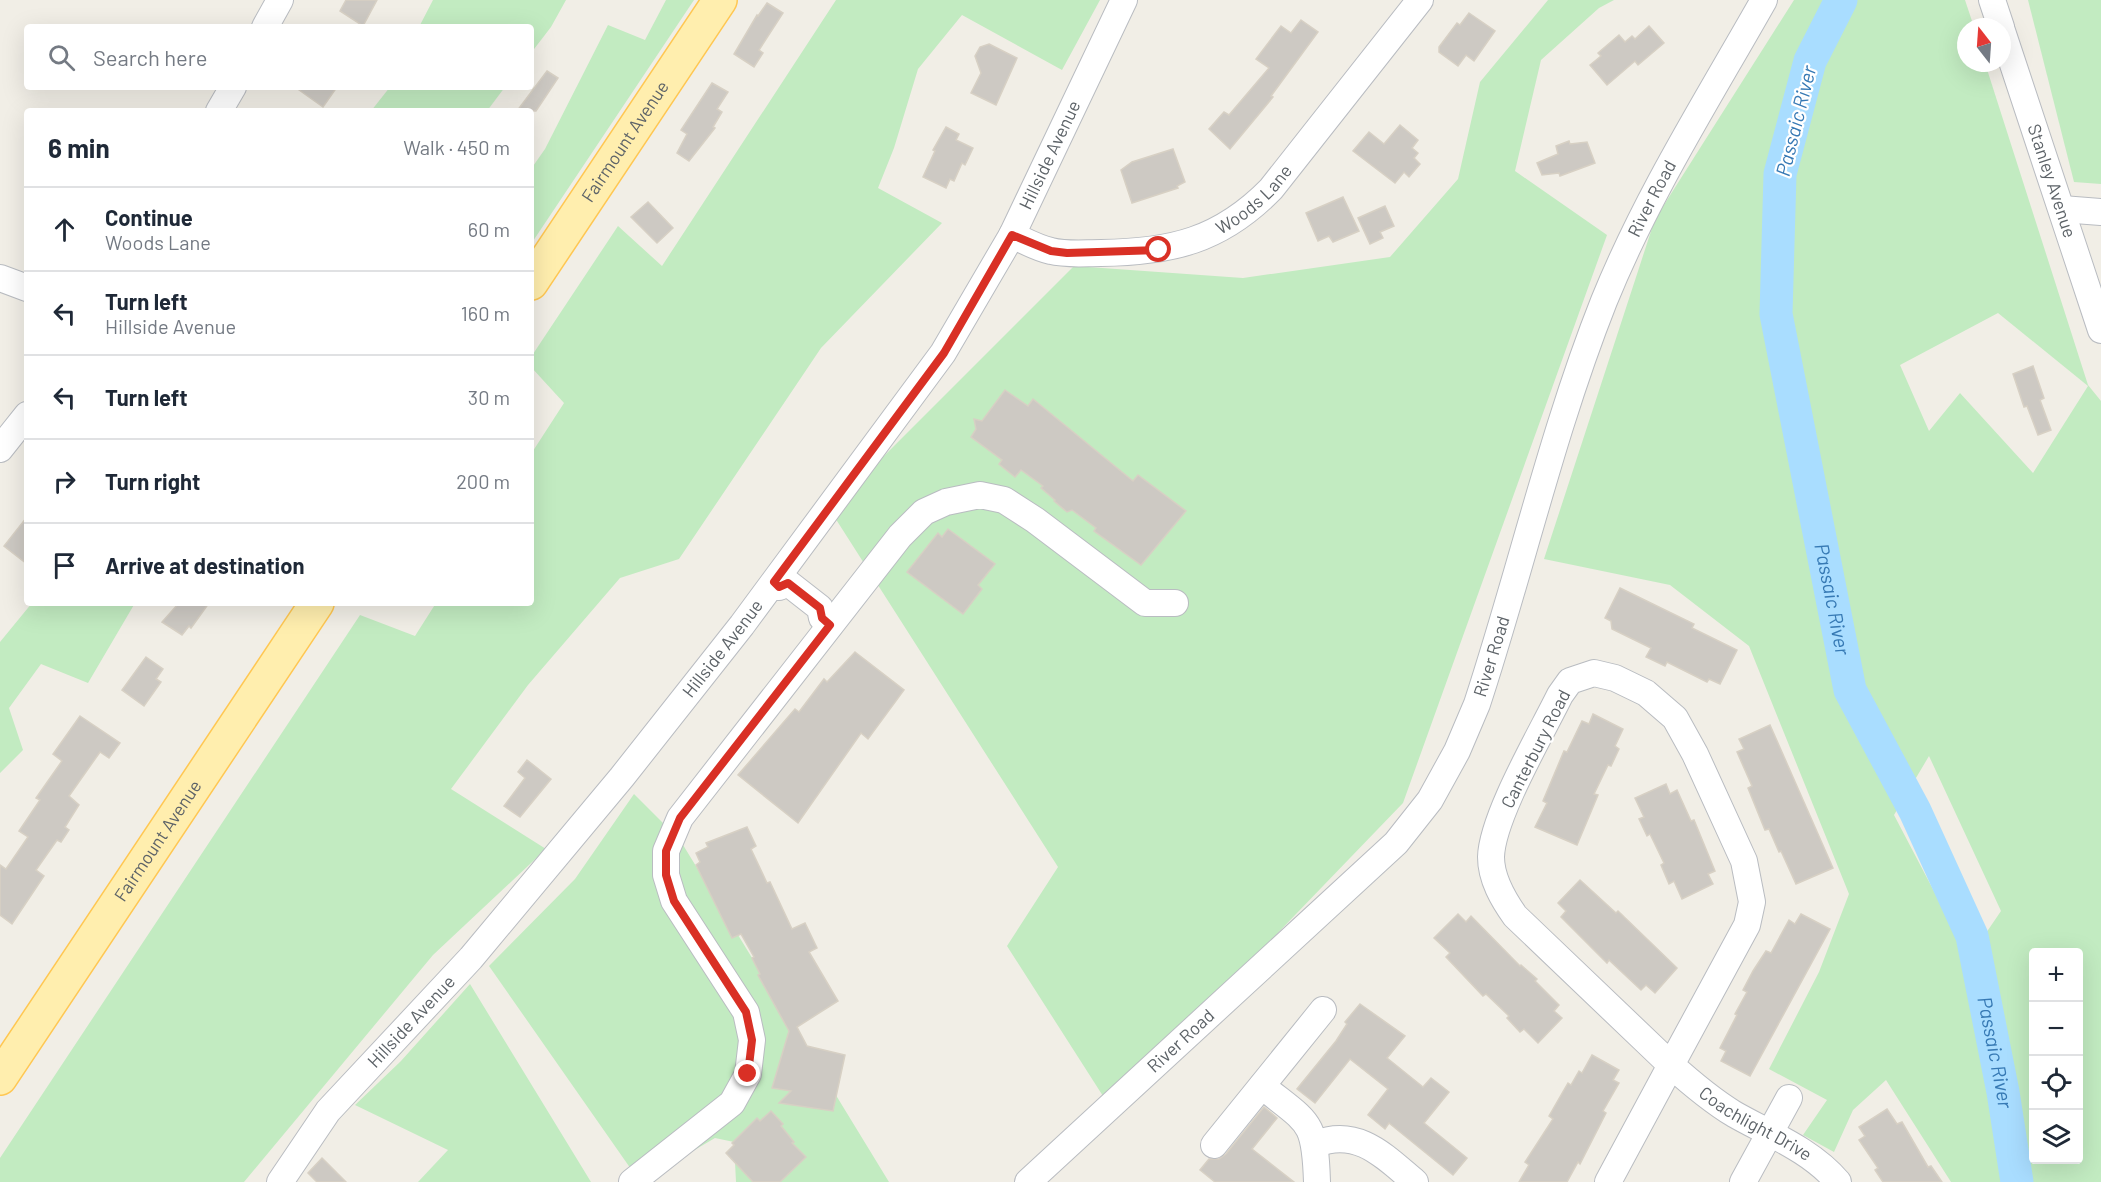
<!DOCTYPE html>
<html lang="en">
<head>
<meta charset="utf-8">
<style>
	body { margin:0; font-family:Barlow,sans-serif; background:#f2f2f3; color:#1f2937 }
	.controls { position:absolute; right:18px; bottom:18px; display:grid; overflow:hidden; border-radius:6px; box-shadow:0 6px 24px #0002 }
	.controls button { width:54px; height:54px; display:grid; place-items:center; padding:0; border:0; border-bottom:2px solid #e0e1e3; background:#fff; color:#1f2937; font:30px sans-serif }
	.compass { position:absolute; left:1957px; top:18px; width:54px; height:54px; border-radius:50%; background:#fff; box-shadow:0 6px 24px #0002; rotate:343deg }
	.stop { position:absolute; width:18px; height:18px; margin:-14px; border:4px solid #d93025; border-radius:50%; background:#fff }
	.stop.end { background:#d93025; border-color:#fff; box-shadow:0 2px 6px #0008 }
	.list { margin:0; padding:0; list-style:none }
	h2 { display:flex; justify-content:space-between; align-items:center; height:78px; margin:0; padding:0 24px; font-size:26px }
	h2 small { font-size:20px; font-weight:400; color:#747a83 }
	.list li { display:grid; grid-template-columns:39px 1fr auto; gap:18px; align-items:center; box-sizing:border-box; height:84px; padding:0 24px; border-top:2px solid #e0e1e3 }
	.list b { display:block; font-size:22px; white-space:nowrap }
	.list p { margin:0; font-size:20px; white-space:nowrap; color:#747a83 }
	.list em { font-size:20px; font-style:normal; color:#747a83 }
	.icon { flex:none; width:33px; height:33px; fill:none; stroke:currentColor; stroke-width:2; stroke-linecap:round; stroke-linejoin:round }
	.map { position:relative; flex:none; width:2101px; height:1182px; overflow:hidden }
	.search { position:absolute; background:#fff; box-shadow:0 6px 24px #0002; left:24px; top:24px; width:510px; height:66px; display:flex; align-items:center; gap:15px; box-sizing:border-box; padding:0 21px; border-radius:6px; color:#747a83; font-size:22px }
	.panel { position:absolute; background:#fff; box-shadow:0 6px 24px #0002; left:24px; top:108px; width:510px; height:498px; border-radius:6px }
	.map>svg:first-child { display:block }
</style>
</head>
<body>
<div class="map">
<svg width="2101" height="1182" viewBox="0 0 2101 1182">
	<rect width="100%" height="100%" fill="#f1eee6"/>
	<g fill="#c2ebc1" fill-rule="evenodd">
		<polygon points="433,0 566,0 551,27 531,53 531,27 419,27"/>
		<polygon points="666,0 694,0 531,244 531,169 545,149 608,25 645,40"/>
		<polygon points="836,0 1100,0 1062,70 962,15 918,69 894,148 878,188 942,223 821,348 679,559 620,578 528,685 451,789 546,849 433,955 244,1182 0,1182 0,1158 360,615 415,636 436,603 531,603 531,454 564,403 531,367 531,357 618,226 662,266"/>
		<polygon points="1548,0 1614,0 1599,8 1541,60 1515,171 1607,235 1403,803 1110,1107 1007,946 1058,867 830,510 1074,266 1243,278 1390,257 1458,179 1480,82"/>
		<path d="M1794 0H1965L1974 27H1966V63H1985L2088 385 2101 401V1182H1951L1886 1080 1853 1110 1834 1152 1803 1135 1827 1100 1769 1069 1819 972 1849 894 1749 646 1670 585 1544 559 1655 219ZM1998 313 2088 386 2033 473 1960 393 1929 431 1900 365ZM1929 756 2001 911 1969 958 1894 815ZM2034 952H2078V1160H2034Z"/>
		<polygon points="2028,0 2101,0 2101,184 2074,182"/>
		<polygon points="390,87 505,87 487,111 371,111"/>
		<polygon points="32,603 135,603 88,683 41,664 9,708 23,750 0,773 0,642"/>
		<polygon points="634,794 680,840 889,1182 736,1182 734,1142 715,1138 640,1182 489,966 575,879"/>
		<polygon points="470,984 591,1182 418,1182 448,1150 355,1105 401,1061"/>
	</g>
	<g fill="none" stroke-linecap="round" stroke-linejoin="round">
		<path stroke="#a9ddff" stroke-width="33" id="s1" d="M1841 0 1810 61 1780 174 1776 314 1850 690 1915 811 1972 936 2003 1092 2017 1182"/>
	</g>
	<g fill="#cdc9c3" stroke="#d7d0c4" stroke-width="1.5">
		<polygon points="346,0 377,0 363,26 340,11"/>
		<polygon points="767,3 783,13 759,50 763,53 754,67 734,54 757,15 758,16"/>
		<polygon points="1469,13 1495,31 1474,61 1466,55 1458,66 1439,52 1439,47 1457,23 1460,25"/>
		<polygon points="1301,20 1318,32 1271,96 1273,97 1230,149 1209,129 1224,112 1229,115 1269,68 1256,59 1281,26 1291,33"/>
		<polygon points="1649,26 1664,43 1638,65 1635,61 1607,85 1590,65 1601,56 1598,53 1619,35 1625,42 1632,36 1635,39"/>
		<polygon points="989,44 1017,58 996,105 971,93 981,73 975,56 980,47"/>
		<polygon points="547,71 558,78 536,111 517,111"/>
		<polygon points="712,83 728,92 717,109 722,112 713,127 715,128 689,161 677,153 687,134 681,130"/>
		<polygon points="295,87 337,87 323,107"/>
		<polygon points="1400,125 1418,140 1412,148 1418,153 1414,158 1420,164 1409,177 1404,172 1395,183 1353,151 1369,132 1384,144"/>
		<polygon points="946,127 959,134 956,140 973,148 965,165 962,163 954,181 950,179 946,188 923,177 935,151 933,150"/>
		<polygon points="1569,141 1570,144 1587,142 1595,163 1560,176 1559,173 1542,175 1537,163 1558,154 1556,146"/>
		<polygon points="1173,149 1185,182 1177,186 1178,188 1132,203 1121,170 1132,162"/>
		<polygon points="1343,197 1359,231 1333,242 1329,236 1318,241 1306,213"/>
		<polygon points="648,202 673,228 657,243 631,217"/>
		<polygon points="1385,206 1394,226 1380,232 1383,238 1370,244 1358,218"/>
		<polygon points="2033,366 2044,398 2040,400 2051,430 2038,435 2027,406 2024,407 2013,374"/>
		<polygon points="1005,390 1028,406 1033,399 1133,481 1138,475 1186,511 1141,565 1094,531 1096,528 1072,510 1067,512 1054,501 1055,500 1041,488 1043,486 1021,470 1015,477 999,464 1002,460 971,437 976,429 974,419 982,421"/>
		<polygon points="27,517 27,564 4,546"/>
		<polygon points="948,529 995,564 978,585 982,589 963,614 907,572 938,533 942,537"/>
		<polygon points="1620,588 1694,624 1692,628 1737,650 1720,684 1709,679 1707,682 1667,662 1665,666 1646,657 1651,648 1612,629 1611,621 1605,618"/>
		<polygon points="179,603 209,603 191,628 189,626 182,635 162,622"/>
		<polygon points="855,652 904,690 868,739 861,733 798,823 738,775 795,709 799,712 824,679 827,682"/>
		<polygon points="146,657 163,669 156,679 161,682 144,706 122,690"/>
		<polygon points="1593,714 1623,729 1615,746 1619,749 1611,766 1608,765 1594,794 1598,795 1577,845 1535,827 1547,803 1543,801 1564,751 1567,752 1582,721 1589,724"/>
		<polygon points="80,716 120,743 109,758 100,752 69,796 79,805 65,827 69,830 61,842 57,840 36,870 44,876 12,924 0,915 0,865 6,869 28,837 19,831 40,800 36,798 62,761 53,754"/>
		<polygon points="1770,725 1833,868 1796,884 1781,851 1779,852 1769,829 1765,830 1748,788 1752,786 1737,752 1744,749 1739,739"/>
		<polygon points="527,760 551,779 520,817 504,806 525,778 518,772"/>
		<polygon points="1666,784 1670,794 1677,790 1691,821 1694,820 1715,871 1708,874 1713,884 1682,899 1674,881 1669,884 1661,865 1664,863 1650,834 1647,836 1639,819 1644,817 1635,798"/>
		<polygon points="747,827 756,846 751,849 767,883 770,882 792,929 805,923 817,948 809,952 838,1001 797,1027 807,1046 845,1055 833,1111 779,1103 791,1091 772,1088 789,1031 758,975 760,974 752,958 754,957 741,934 732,938 696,865 700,862 696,853 708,847 706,843"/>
		<polygon points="1580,880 1616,913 1618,911 1677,968 1655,993 1646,985 1641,990 1609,960 1607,963 1561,917 1566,911 1558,903"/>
		<polygon points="1458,914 1466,922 1471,916 1520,966 1521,965 1537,979 1535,981 1559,1005 1554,1011 1562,1018 1538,1043 1524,1029 1520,1032 1507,1018 1509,1016 1486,994 1483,996 1446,957 1450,953 1434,938"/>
		<polygon points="1801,914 1830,929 1750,1076 1721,1061 1726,1051 1720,1048 1737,1015 1735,1014 1747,992 1743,990 1753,971 1766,951 1771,953 1789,920 1795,924"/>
		<polygon points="1360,1004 1405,1036 1387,1058 1423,1087 1431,1078 1449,1092 1424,1123 1467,1158 1453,1175 1389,1123 1385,1129 1368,1115 1388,1089 1350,1059 1315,1103 1297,1089 1336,1041 1347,1024 1345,1022"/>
		<polygon points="1592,1055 1619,1070 1613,1080 1619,1083 1603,1111 1606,1113 1580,1164 1578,1162 1567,1182 1519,1182 1529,1165 1525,1162 1553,1119 1549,1116 1568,1083 1571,1085 1579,1071 1582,1073"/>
		<polygon points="1264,1107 1277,1118 1252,1149 1294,1182 1215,1182 1200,1170 1209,1159 1219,1159 1226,1154"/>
		<polygon points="1887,1109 1897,1124 1902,1122 1928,1167 1931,1166 1942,1182 1883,1182 1875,1170 1878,1168 1859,1140 1865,1136 1859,1127"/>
		<polygon points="771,1111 783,1124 781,1126 794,1142 792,1143 806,1157 780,1182 753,1182 726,1153 734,1145 732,1143 757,1118 760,1121"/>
		<polygon points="322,1158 346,1182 317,1182 308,1173"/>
	</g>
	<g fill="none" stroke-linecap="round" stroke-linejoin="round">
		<g stroke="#b9bcc1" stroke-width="28">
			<g id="minor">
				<polyline points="1992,0 2001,27"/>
				<polyline points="265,27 280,0"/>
				<path id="s2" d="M2002 31 2101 330"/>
				<polyline points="219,111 233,87"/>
				<polyline points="2062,209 2101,212"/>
				<path id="s3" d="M1012 235C1025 241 1037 248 1051 251 1067 255 1084 253 1101 253 1171 252 1220 241 1271 189L1420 0"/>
				<polyline points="0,278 27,288"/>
				<polyline points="0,449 27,415"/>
				<polyline points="779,587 788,583 820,608 822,618 830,625"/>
				<path d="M1262 1086C1309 1124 1315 1119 1317 1182"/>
				<path d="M1316 1144C1358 1127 1385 1157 1415 1182"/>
				<polyline points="1214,1145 1323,1010"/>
				<path id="s4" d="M280 1182 328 1111 471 958 622 777 742 625 943 353 1012 235 1124 0"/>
				<polyline points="632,1182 732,1103 748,1074 752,1040 746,1012 674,901 666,875 666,851 680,818 900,536 924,512 946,502 980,495 1004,500 1035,520 1145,603 1175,603"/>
				<path id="s5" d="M1028 1182 1396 843 1430 800 1457 751 1477 704C1521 570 1552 432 1604 301 1647 195 1708 99 1764 0"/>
				<path id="s6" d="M1608 1182 1671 1065 1747 925 1752 902 1744 861 1695 754 1675 718 1646 693 1615 678 1594 673 1570 681 1560 695C1541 734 1492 817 1491 857 1491 879 1503 899 1515 916L1671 1065C1691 1083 1711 1100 1734 1114 1769 1134 1811 1150 1838 1182"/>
				<polyline points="1743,1182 1789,1098"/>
			</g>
		</g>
		<g stroke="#ffc752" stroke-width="36">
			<g id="major">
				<path id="s7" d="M531 283 720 0"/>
				<path id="s8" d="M0 1078 317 603"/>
			</g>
		</g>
		<use href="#minor" stroke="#fff" stroke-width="26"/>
		<use href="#major" stroke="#ffeeae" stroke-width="33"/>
	</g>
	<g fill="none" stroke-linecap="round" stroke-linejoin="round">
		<polyline stroke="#d93025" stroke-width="8" points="748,1074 752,1040 746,1012 674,901 666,875 666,851 680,818 830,625 822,618 820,608 788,583 779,587 774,582 944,353 1012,235 1051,251 1067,253 1159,250"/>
	</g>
	<g text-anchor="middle" stroke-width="4.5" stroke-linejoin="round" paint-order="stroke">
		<g font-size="18" fill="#5d6368" stroke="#fff">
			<text dy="6" stroke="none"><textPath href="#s7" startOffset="170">Fairmount Avenue</textPath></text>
			<text dy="6" stroke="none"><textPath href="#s4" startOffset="1288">Hillside Avenue</textPath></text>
			<text dy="6" stroke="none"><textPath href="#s2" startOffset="158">Stanley Avenue</textPath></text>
			<text dy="6" stroke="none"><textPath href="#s3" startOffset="260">Woods Lane</textPath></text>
			<text dy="6" stroke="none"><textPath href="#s5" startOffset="1198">River Road</textPath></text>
			<text dy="6" stroke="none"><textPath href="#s4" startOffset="694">Hillside Avenue</textPath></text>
			<text dy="6" stroke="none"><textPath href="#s5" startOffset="712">River Road</textPath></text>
			<text transform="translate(1536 749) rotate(-63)" y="6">Canterbury Road</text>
			<text dy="6" stroke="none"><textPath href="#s8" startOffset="285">Fairmount Avenue</textPath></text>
			<text dy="6" stroke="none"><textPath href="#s4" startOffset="208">Hillside Avenue</textPath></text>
			<text dy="6" stroke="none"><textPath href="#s5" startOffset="208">River Road</textPath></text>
			<text dy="6" stroke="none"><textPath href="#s6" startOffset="1214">Coachlight Drive</textPath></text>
		</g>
		<g font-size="20" font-style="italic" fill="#3679b4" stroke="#fff">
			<text transform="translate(1796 121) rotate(-76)" y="7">Passaic River</text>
			<text dy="7" stroke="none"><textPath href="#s1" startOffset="616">Passaic River</textPath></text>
			<text dy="7" stroke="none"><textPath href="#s1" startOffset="1102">Passaic River</textPath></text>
		</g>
	</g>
</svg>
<div class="controls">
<button>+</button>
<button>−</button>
<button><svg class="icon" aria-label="locate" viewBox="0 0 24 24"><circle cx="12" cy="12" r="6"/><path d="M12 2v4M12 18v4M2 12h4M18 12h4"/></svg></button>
<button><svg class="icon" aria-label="layers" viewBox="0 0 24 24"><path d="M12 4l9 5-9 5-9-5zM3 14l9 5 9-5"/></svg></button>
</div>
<svg class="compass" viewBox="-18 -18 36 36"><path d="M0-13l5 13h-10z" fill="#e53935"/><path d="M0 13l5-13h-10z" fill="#747a83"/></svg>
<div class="stop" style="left:1159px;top:250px"></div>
<div class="stop end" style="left:748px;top:1074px"></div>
<div class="search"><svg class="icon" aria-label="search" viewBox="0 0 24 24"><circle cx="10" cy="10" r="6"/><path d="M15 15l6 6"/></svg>Search here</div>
<section class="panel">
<h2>6 min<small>Walk · 450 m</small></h2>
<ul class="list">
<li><svg class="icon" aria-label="ahead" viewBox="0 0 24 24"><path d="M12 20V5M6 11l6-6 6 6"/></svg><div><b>Continue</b><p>Woods Lane</p></div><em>60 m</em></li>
<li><svg class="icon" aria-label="left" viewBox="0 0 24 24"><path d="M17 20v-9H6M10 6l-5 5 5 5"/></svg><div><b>Turn left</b><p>Hillside Avenue</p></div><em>160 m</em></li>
<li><svg class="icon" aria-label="left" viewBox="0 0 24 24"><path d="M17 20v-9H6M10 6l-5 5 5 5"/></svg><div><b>Turn left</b></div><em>30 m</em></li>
<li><svg class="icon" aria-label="right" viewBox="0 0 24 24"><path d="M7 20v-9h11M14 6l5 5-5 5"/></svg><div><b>Turn right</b></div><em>200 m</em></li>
<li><svg class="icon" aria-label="arrive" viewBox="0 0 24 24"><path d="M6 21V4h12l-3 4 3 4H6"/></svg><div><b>Arrive at destination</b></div></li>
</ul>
</section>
</div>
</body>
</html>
